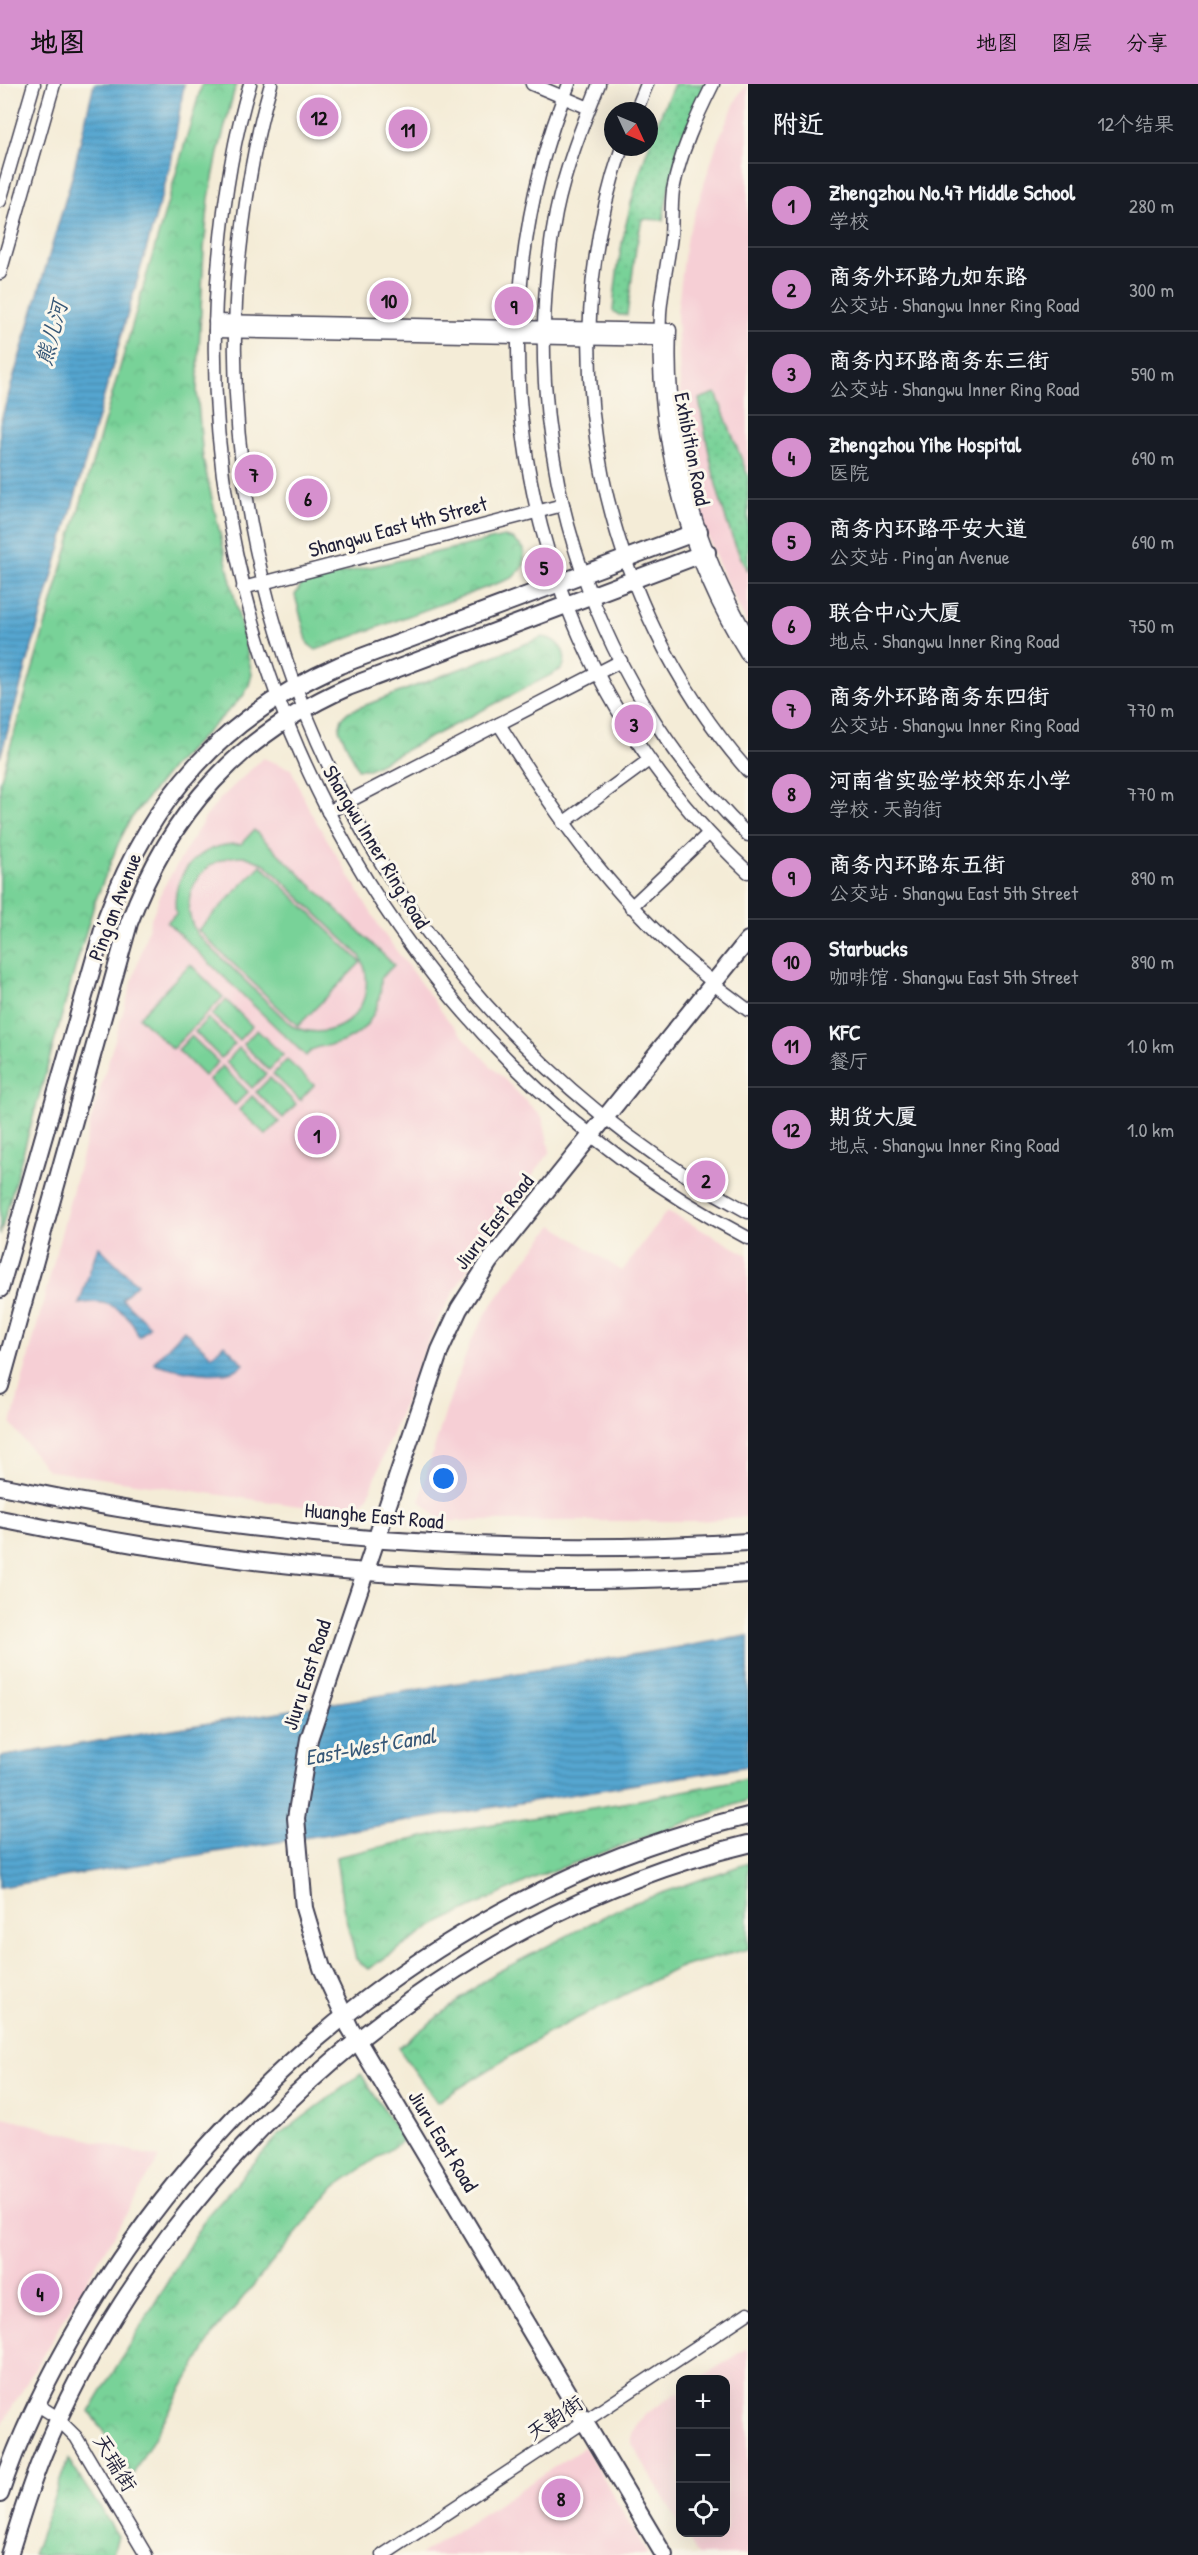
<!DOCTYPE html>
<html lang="zh">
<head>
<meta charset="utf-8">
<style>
	body { margin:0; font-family:"Patrick Hand","LXGW WenKai TC",sans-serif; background:#242831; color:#f1f3f6 }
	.controls { position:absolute; right:18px; bottom:18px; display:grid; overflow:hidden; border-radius:12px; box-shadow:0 6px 24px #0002 }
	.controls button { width:54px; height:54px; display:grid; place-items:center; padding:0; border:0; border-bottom:2px solid #363941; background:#171b24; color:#f1f3f6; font:30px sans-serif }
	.compass { position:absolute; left:604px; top:18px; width:54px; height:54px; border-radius:50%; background:#171b24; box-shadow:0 6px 24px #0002; rotate:134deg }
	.you { position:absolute; left:444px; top:1395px; width:21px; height:21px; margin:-15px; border:4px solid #fff; border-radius:50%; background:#1a73e8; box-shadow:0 0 0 9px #1a73e833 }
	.badge { display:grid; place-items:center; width:39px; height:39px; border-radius:50%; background:#d690ce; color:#111; font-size:20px; font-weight:700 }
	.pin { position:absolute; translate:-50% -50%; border:3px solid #fff; box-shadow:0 2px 6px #0006 }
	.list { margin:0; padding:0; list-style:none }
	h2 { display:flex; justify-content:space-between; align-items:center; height:78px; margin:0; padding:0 24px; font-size:26px }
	h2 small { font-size:20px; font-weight:400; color:#9ea1a6 }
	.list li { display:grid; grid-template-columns:39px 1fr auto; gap:18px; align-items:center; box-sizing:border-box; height:84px; padding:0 24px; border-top:2px solid #363941 }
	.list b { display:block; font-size:22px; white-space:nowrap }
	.list p { margin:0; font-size:20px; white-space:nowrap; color:#9ea1a6 }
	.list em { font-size:20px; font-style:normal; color:#9ea1a6 }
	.icon { flex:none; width:33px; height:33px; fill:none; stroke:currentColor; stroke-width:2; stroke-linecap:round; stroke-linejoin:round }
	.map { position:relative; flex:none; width:748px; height:2471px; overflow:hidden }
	header { display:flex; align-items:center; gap:36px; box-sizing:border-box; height:84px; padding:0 30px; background:#d690ce; color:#111 }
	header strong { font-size:28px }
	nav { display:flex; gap:33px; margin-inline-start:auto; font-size:21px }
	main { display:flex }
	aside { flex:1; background:#171b24 }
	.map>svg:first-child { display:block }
</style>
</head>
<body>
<header>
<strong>地图</strong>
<nav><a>地图</a><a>图层</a><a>分享</a></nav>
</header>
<main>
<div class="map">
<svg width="748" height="2471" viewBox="0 0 748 2471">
	<defs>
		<pattern id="grass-dots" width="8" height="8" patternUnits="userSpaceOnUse" patternTransform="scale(1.5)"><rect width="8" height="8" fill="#78d298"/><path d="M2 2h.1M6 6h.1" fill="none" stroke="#68b484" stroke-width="1.8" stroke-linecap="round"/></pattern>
		<pattern id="park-crowns" width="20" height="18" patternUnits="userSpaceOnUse" patternTransform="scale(1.5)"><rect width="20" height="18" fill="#78d298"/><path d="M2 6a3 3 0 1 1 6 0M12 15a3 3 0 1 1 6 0" fill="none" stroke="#68b484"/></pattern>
		<pattern id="water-rules" width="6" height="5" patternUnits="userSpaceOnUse" patternTransform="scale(1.5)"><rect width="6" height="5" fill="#55a6d0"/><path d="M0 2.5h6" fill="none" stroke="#4687aa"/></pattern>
	</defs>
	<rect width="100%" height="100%" fill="#fbf7ec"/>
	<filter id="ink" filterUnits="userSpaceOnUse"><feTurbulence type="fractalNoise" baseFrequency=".0167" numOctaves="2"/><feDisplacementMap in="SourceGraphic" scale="12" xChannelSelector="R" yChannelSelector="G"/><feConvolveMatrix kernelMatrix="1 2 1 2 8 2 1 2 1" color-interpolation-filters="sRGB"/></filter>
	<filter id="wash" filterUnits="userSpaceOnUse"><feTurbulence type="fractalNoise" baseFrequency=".008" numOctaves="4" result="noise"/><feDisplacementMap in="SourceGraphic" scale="24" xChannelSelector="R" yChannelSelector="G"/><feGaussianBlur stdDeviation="1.35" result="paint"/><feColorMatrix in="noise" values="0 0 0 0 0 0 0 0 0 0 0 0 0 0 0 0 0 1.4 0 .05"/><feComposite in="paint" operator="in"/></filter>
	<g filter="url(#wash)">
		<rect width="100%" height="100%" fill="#f4ecd7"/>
		<g fill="#f6cfd5">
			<polygon points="748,1 748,543 721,487 699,430 689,388 682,349 677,229 686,158 717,59 739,10"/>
			<polygon points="263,674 291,685 310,727 384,850 448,936 486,977 543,1034 550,1067 469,1183 439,1234 421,1274 368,1413 364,1418 356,1422 322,1425 50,1387 45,1384 11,1340 94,1025 151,835 163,804 205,734 220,715"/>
			<polygon points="667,1127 748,1171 748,1433 699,1437 441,1437 420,1417 431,1374 450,1314 471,1257 487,1228 514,1190 553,1141 622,1187"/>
			<polygon points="0,2032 159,2074 0,2344"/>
			<polygon points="748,2263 748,2471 698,2471 685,2449 726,2448 726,2296 699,2295"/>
			<polygon points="680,2307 680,2441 632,2360 632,2350 637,2339 646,2330"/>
			<polygon points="585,2363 648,2471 420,2471"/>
		</g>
		<g fill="url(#grass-dots)" stroke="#4d7a6a" stroke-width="1.5">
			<path d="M674 0H707L669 103 663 136 642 135 636 164 627 231H619L613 227C619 146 641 72 674 0Z"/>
			<path d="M716 309 748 392V488C720 436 709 372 699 315Z"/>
		</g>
		<g fill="url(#park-crowns)" stroke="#4d7a6a" stroke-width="1.5">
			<polygon points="202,0 236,0 218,69 209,114 204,165 197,307 203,375 252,590 249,601 243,612 171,684 130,736 118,760 95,818 76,881 0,1151 0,698"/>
			<polygon points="504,453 513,455 524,465 524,482 512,494 316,566 308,560 295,511 303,498"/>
			<path d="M543 553C558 555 570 570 562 585L369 685H358L339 645 342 634 348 628Z"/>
			<polygon points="748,1694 748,1716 536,1793 435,1841 368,1885 356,1875 343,1823 336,1773 445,1748 629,1718"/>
			<polygon points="748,1779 748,1865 678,1884 546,1950 437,2018 398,1964 490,1892 622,1823"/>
			<polygon points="361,1990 403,2056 335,2103 216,2246 132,2392 90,2327 207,2132 278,2052"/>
			<polygon points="68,2375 118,2452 112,2471 33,2471"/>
		</g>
		<g fill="#78d298" stroke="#4d7a6a" stroke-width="1.5" fill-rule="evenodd">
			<path d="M254 746 394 881 381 894C382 923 368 950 339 959 322 965 319 958 306 972L167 838 176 830C170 789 201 758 241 760ZM244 772 265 780 360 872C383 919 340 964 292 942L197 850C175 813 201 771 244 772Z"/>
			<polygon points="261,781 361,878 298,942 198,846"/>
			<polygon points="190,880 223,913 172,965 139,933"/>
			<polygon points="226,916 252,942 239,956 212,931"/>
			<polygon points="208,934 235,960 221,974 195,948"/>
			<polygon points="257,946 283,971 269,986 243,960"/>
			<polygon points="191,952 218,978 204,992 178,966"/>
			<polygon points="239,964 266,990 252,1004 226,978"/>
			<polygon points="287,976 314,1001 300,1016 273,990"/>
			<polygon points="222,982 248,1008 235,1021 209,996"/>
			<polygon points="270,994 296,1020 283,1034 256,1008"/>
			<polygon points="252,1012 279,1038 266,1051 239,1026"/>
		</g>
		<g fill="url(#water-rules)" stroke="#3c6486" stroke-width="1.5">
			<polygon points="94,0 184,0 171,79 0,674 0,340 72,93"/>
			<path d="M98 1162 137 1200 122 1215 150 1242 139 1253C136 1249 136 1245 133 1240 119 1220 101 1215 79 1220Z"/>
			<path d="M184 1246 212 1272 224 1260 244 1280C227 1298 178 1286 156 1280L154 1278Z"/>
			<polygon points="748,1552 748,1682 0,1803 0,1673"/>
		</g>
	</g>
	<g filter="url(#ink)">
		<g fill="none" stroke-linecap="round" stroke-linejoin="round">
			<g stroke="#424052" stroke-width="15">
				<g id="minor">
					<path d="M250 0C233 56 224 116 219 174 182 572 393 968 748 1154"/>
					<path d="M271 0C254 57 245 117 239 176 203 562 406 944 748 1128"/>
					<polyline points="532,0 589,24"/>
					<path d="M569 0C544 60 529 124 522 188 498 412 583 635 748 788"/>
					<path d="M599 0C582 42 565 85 556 129 513 352 585 593 748 751"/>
					<path d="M713 0C696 34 680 69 673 106 671 122 672 137 671 152 668 178 662 203 660 229 655 349 683 469 748 572"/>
					<polyline points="636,27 647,0"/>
					<path d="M622 63C549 275 601 519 748 687"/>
					<polyline points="0,117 34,0"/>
					<polyline points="0,189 54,0"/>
					<path d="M215 237 670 246C665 355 694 458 748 552"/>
					<polyline points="215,247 666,256"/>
					<polyline points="243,504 563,421"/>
					<path d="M499 640C562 742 620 823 714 899"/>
					<polyline points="328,728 621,577"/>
					<polyline points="563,739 649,676"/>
					<polyline points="631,823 708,750"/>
					<polyline points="720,905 748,926"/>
					<polyline points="36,2320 55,2332 76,2353 146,2471"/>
					<polyline points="383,2471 748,2229"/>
				</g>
			</g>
			<g stroke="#424052" stroke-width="20">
				<g id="major">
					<path d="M0 1205 107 832C151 713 224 632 340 581L699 447"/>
					<path d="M0 1302 129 839C170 728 239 651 348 603L707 468"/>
					<path d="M0 1402C246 1453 497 1474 748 1458"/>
					<path d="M0 1435C245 1487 498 1507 748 1490"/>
					<path d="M0 2410C20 2348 50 2290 83 2234 227 1988 470 1799 748 1732"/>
					<path d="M9 2471C21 2432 33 2392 50 2354 174 2071 445 1832 748 1760"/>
					<polyline points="664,2471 350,1944 322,1884 304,1824 296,1734 309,1655 440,1266 459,1225 489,1178 748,856"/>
				</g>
			</g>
			<use href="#minor" stroke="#fff" stroke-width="12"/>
			<use href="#major" stroke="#fff" stroke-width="16"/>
		</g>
	</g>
	<g text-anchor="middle" stroke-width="6" stroke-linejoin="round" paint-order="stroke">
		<g font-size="21" fill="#22223b" stroke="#fbf7ec">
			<text transform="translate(692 365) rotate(79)" y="7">Exhibition Road</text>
			<text transform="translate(398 443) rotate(-15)" y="7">Shangwu East 4th Street</text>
			<text transform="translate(376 763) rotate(59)" y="7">Shangwu Inner Ring Road</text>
			<text transform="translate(115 823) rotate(-69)" y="7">Ping'an Avenue</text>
			<text transform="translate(494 1138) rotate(-52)" y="7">Jiuru East Road</text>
			<text transform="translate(374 1432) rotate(5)" y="7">Huanghe East Road</text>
			<text transform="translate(307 1591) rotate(-72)" y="7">Jiuru East Road</text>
			<text transform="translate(443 2057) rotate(59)" y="7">Jiuru East Road</text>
			<text transform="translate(555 2334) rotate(-34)" y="7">天韵街</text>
			<text transform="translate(115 2379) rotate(59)" y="7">天瑞街</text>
		</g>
		<g font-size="22" font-style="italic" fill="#365777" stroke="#fbf7ec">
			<text transform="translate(51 249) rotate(-75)" y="8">熊儿河</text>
			<text transform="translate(370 1662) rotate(-10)" y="8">East-West Canal</text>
		</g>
	</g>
</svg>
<div class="controls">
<button>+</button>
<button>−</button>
<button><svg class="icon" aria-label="locate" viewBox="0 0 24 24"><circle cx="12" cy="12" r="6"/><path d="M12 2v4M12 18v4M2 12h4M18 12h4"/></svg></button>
</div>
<svg class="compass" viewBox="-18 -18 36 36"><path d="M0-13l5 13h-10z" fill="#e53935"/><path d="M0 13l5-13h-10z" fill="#9ea1a6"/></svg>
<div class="you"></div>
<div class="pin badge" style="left:317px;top:1051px">1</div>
<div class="pin badge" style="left:706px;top:1096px">2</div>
<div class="pin badge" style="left:634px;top:640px">3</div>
<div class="pin badge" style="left:40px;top:2209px">4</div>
<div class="pin badge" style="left:544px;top:483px">5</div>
<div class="pin badge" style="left:308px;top:414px">6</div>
<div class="pin badge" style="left:254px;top:390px">7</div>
<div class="pin badge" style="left:561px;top:2414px">8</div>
<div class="pin badge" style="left:514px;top:222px">9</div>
<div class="pin badge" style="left:389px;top:216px">10</div>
<div class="pin badge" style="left:408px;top:45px">11</div>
<div class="pin badge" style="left:319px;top:33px">12</div>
</div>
<aside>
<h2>附近<small>12个结果</small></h2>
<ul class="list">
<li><span class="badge">1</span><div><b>Zhengzhou No.47 Middle School</b><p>学校</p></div><em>280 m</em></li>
<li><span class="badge">2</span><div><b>商务外环路九如东路</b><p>公交站 · Shangwu Inner Ring Road</p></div><em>300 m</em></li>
<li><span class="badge">3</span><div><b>商务内环路商务东三街</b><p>公交站 · Shangwu Inner Ring Road</p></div><em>590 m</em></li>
<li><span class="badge">4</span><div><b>Zhengzhou Yihe Hospital</b><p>医院</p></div><em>690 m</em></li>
<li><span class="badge">5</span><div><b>商务内环路平安大道</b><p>公交站 · Ping'an Avenue</p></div><em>690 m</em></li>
<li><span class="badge">6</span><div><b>联合中心大厦</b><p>地点 · Shangwu Inner Ring Road</p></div><em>750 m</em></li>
<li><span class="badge">7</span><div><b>商务外环路商务东四街</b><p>公交站 · Shangwu Inner Ring Road</p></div><em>770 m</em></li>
<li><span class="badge">8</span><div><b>河南省实验学校郑东小学</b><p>学校 · 天韵街</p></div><em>770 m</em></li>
<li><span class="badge">9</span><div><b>商务内环路东五街</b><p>公交站 · Shangwu East 5th Street</p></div><em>890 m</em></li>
<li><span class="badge">10</span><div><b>Starbucks</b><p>咖啡馆 · Shangwu East 5th Street</p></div><em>890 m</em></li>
<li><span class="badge">11</span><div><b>KFC</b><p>餐厅</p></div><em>1.0 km</em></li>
<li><span class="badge">12</span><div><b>期货大厦</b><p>地点 · Shangwu Inner Ring Road</p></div><em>1.0 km</em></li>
</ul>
</aside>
</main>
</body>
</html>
